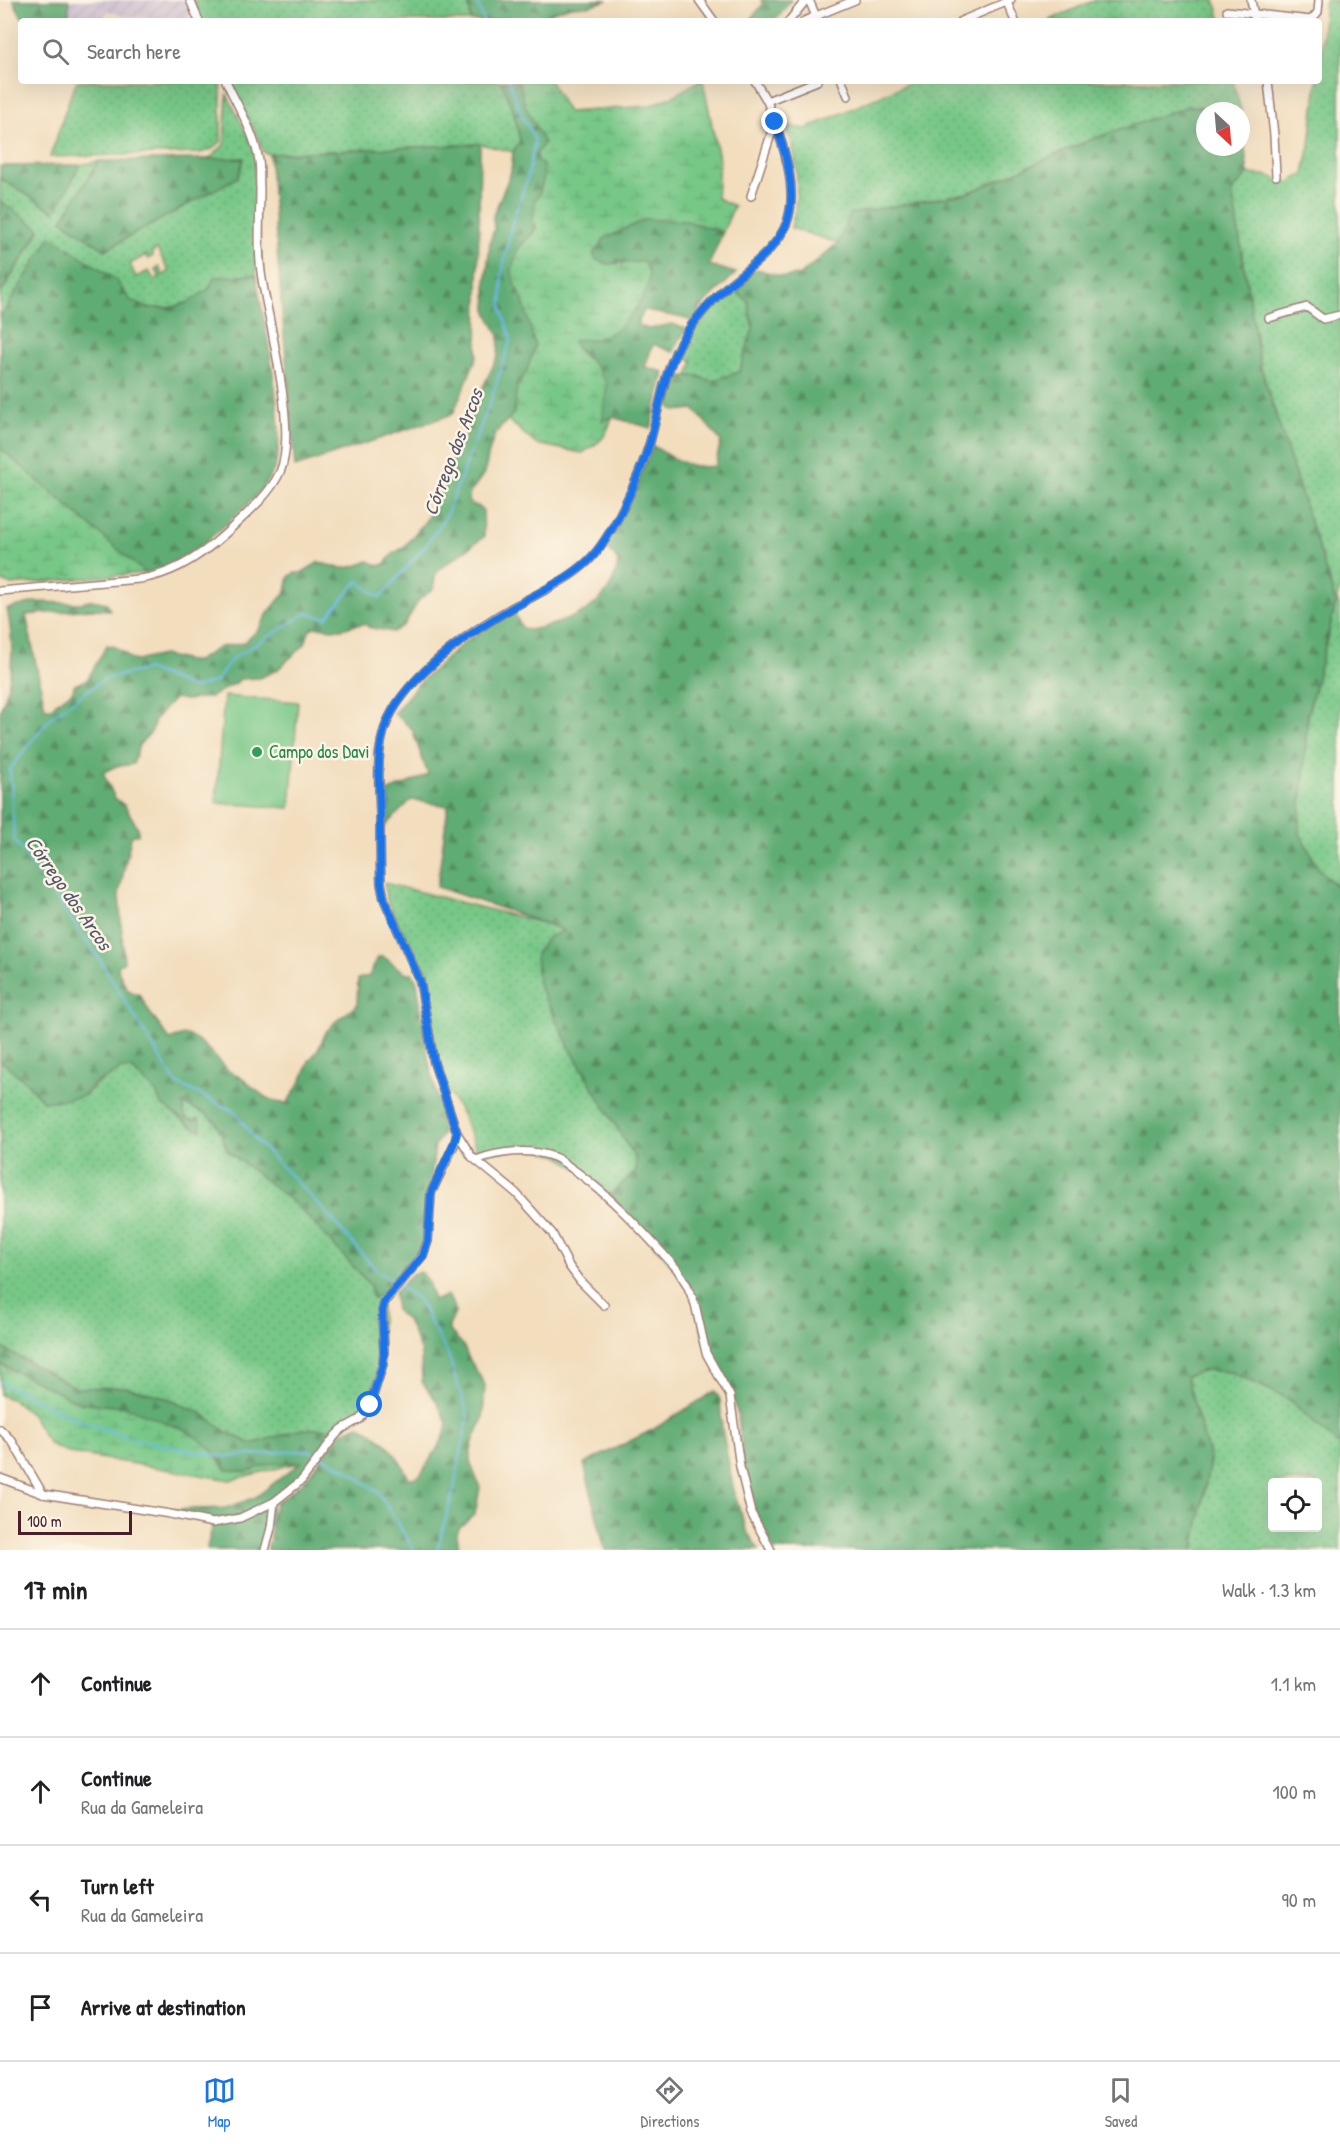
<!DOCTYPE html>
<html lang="en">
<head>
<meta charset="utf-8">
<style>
	body { margin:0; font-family:"Patrick Hand",sans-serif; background:#f6f6f6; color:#202124 }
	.controls { position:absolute; right:18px; bottom:18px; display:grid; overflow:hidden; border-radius:6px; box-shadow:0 6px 24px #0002 }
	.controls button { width:54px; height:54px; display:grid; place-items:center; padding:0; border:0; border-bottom:2px solid #e0e0e0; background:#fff; color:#202124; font:30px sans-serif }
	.compass { position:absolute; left:1196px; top:102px; width:54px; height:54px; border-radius:50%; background:#fff; box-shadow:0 6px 24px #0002; rotate:154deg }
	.scale { position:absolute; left:18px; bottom:15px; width:114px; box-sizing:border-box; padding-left:6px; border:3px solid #4a1f2b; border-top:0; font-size:16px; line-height:21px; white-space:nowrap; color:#4a1f2b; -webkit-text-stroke:4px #fcf5e5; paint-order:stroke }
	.stop { position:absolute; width:18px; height:18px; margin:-14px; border:4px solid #1a73e8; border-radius:50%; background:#fff }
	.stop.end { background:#1a73e8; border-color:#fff; box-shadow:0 2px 6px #0008 }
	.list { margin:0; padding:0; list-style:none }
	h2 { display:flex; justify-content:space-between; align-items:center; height:78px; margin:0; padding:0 24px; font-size:26px }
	h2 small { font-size:20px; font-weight:400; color:#757577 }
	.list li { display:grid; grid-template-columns:39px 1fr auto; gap:18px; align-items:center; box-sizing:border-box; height:108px; padding:0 24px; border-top:2px solid #e0e0e0 }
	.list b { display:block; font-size:22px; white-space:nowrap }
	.list p { margin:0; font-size:20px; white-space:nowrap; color:#757577 }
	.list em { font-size:20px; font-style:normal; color:#757577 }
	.icon { flex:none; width:33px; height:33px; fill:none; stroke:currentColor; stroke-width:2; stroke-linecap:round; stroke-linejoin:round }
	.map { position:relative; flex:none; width:1340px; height:1550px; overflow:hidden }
	.search { position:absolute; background:#fff; box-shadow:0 6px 24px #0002; left:18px; right:18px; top:18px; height:66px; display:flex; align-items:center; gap:15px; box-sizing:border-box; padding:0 21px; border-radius:6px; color:#757577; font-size:22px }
	.sheet { height:510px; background:#fff }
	nav { display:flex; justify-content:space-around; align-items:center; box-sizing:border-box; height:84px; border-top:2px solid #e0e0e0; background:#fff; font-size:16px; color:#757577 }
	nav a { display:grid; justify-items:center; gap:3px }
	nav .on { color:#1a73e8 }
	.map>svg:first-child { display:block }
</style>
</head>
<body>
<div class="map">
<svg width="1340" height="1550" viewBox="0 0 1340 1550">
	<defs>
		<pattern id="industrial-furrows" width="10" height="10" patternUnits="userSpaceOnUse" patternTransform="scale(1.5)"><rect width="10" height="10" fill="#cdbed2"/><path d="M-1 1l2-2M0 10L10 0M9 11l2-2" fill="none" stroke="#b2a3b4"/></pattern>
		<pattern id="green-dots" width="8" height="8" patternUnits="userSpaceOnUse" patternTransform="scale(1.5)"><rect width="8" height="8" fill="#77c787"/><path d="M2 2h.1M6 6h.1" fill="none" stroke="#68aa75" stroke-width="1.8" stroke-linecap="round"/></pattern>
		<pattern id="forest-firs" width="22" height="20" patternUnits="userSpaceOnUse" patternTransform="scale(1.5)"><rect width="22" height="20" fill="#61ac74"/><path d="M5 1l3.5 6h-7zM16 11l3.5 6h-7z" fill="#528b5f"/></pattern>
		<pattern id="wetland-marsh" width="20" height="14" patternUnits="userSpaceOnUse" patternTransform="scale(1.5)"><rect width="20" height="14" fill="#77c787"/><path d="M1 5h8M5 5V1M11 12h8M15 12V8" fill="none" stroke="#68aa75"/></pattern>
	</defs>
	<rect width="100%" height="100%" fill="#fcf5e5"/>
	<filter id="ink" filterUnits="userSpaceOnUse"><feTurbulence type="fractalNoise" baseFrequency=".0167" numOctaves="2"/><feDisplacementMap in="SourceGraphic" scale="12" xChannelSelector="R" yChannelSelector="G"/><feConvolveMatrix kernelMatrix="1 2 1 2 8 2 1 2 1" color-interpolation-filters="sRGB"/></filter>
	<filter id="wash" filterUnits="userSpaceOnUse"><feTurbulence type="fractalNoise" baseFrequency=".008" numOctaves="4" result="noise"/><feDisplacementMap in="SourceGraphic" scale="24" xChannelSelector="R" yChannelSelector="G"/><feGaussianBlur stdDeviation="1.35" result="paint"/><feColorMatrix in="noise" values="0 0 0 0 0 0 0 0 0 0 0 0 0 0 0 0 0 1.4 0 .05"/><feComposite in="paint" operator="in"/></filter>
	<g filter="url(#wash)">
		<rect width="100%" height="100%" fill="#f2ddbd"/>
		<polygon fill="url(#industrial-furrows)" points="73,0 184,0 191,11 187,21 156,21 147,17 128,17 108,11 100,21 69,21 70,3"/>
		<g fill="url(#green-dots)" stroke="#607359" stroke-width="1.5" fill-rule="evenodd">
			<polygon points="193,0 468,0 471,21 202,21"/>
			<polygon points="1095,0 1215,0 1221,21 1048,21"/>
			<path d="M1325 0H1340V590L1337 598 1340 609V890L1319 869 1299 832 1308 713 1336 604 1260 365 1232 191 1248 174C1255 175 1262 174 1268 176 1289 182 1283 188 1304 173L1310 145 1317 81H1319Z"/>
			<polygon points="77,81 221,81 221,142 212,149 200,153 50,157 71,94"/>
			<polygon points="229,81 501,81 515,116 520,141 513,152 480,144 269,154 263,152 259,140"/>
			<path d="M914 81H1233L1241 111 1189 106 1090 140 968 193 851 214 838 243 791 228C800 193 800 160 786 126L806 129Z"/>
			<path d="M227 94 252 144 256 156V275L215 277C213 280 211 286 208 289 195 307 147 316 129 300 124 296 120 286 116 280L0 318V294L40 230 0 201V178L55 212 80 165 99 161 62 220 238 177 244 159H209L224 145ZM157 249 169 272 163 275 159 267 155 269 160 277 154 280 149 271 136 277 130 264 146 255 148 259 153 256 152 252Z"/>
			<polygon points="732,288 748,301 753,330 739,372 712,381 696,376 688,376 693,361 678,354 697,325"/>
			<path d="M384 883 547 924 564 931 538 984 571 1050 636 1160V1171L610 1195C588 1179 566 1154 539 1150 520 1147 500 1151 482 1154L477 1151 464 1118 440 1077 423 980 412 951 387 901Z"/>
			<path d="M0 1060 26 1082 44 1102 86 1095C96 1080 109 1080 121 1068L133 1070 156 1092 161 1104 191 1126 201 1130 194 1121 185 1118 183 1104 204 1113 216 1122 228 1151 298 1206 370 1285 373 1299 391 1285 381 1303V1355L377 1376 365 1411 338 1429H302L252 1444 228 1433 201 1413 161 1396 125 1387 77 1389 0 1347Z"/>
			<path d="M1205 1370 1231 1372 1287 1398 1340 1446V1550H1194L1210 1459 1186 1376ZM1272 1482H1318V1528H1272Z"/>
		</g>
		<g fill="url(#forest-firs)" stroke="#566650" stroke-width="1.5">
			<polygon points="13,0 69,0 69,21 24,21"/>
			<polygon points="468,0 608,0 589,6 571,6 553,12 539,21 471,21"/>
			<polygon points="761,0 791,0 775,21 750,21 763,4"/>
			<path d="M501 81H519L526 107 544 143V177L539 196 534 232 517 250 514 283 523 300 535 345 527 371 517 387 514 413 495 434 489 452 485 472 470 493 468 500 472 505 478 506 483 510 484 537 440 569 435 575 434 588 419 600 404 625 393 632 368 627 366 624C357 623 349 628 340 629 332 630 322 627 314 627L309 631 305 644 277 670 259 678 240 679 235 684 229 686 211 697 185 700 175 698 155 719 152 731 139 745 133 764 114 767 103 773 115 798 125 806 138 828V835H132L130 842 119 894 124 962 118 966 119 973 128 990 140 995 150 1013 170 1040C175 1038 181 1034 187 1035 202 1039 216 1059 226 1069 230 1073 234 1074 238 1076 254 1086 266 1104 287 1103L302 1080 309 1061 318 1050 326 1032 335 1022 357 1005 358 979 369 976 378 957H384L405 973H412L417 982 429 1062 441 1111 442 1135 435 1145 431 1180 428 1193 424 1240 416 1258 406 1270 391 1285 373 1299 370 1285 298 1206 228 1151 216 1122 204 1113 183 1104 185 1118 194 1121 199 1118 201 1130 191 1126 161 1104 156 1092 133 1070 121 1068C111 1078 106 1077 95 1083 89 1087 87 1094 80 1097L44 1102 26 1082 0 1060V711C14 679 14 642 7 609L34 602 80 603 92 600 107 603 110 610 91 609 26 615 45 708H52L56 703 73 691 74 685 87 680 107 645 113 646 125 653 129 658 135 661 163 655 189 661H197L220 647 244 643 259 629 269 612 286 591 289 577 294 573H301L319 562C341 570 348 570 369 561L378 566 384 564 393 554 405 546 427 519 444 482 453 457 464 439 477 399 498 356 499 336 487 312 486 283 490 242 494 229 493 216 511 172 513 152 520 141 515 116Z"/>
			<path d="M1189 106 1236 111H1205V147H1241V115L1248 174 1232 191 1260 365 1336 603 1308 713 1299 832 1319 869 1340 890V1446L1287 1398 1231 1372 1205 1370 1186 1376 1210 1459 1194 1550H774L755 1512 743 1460 738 1416 732 1392 712 1360 704 1338 690 1285 610 1195 636 1171V1160L571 1050 538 984 536 954 548 937 564 931 547 924 437 887 448 806 411 800 385 826 384 793 428 775 412 729 394 713 418 684 464 642 513 611 523 629 530 630C570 622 613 606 618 561L606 546 653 446C675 459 689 470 715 466L721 441 694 409 675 411 664 401 671 376H696L712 381 739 372 753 329 748 301 732 288 757 269 783 277 800 275 838 243 850 214 968 193 1090 140Z"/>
			<polygon points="480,144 477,356 453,414 295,467 269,154"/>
			<polygon points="244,158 238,177 105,250 62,220 99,161"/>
			<polygon points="80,165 55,212 0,178 0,166"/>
			<polygon points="0,201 40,229 0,294"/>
			<path d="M646 219 687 221 723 232 709 265 736 273 707 301 691 321C676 314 660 316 645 309L637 325 649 329 672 324 686 329 673 352 653 344 645 367 664 372 651 428 612 417 602 421C602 403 608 380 595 366 587 356 578 352 572 341L581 338 591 340 621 325 627 317 625 261 608 264 596 260 593 254 605 238Z"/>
			<path d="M51 236 116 280 130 300 147 308H169L187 303 209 289 214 277 256 275C262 315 290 436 274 469 264 491 241 511 223 527 201 547 175 566 145 573L0 448V318Z"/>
			<path d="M420 1272 427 1279 433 1298 436 1300 448 1295 456 1311 449 1326V1330L463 1345 468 1357 485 1385 483 1418 473 1442 470 1455V1462L480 1487 475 1514 460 1527 457 1533 459 1550H268L275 1504 304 1481 342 1432 359 1425C389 1443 392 1447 409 1478 413 1478 415 1478 419 1476 421 1475 441 1442 443 1438 446 1433 446 1428 447 1423L437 1402 422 1382 421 1352 408 1322 396 1311 394 1293 412 1274Z"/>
			<polygon points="0,1347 77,1388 125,1387 161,1396 201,1413 228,1433 252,1444 302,1429 338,1429 300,1478 274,1499 239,1516 212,1521 170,1510 226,1508 256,1497 301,1462 270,1464 246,1472 227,1470 207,1445 126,1407 80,1403 0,1364"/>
			<polygon points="715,1391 720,1400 722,1428 734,1492 747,1532 759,1550 605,1550 584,1464 654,1429"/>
			<polygon points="271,1506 272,1518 262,1550 208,1550 207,1547 213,1525"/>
		</g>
		<g fill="url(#wetland-marsh)" stroke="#607359" stroke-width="1.5">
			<path d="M519 81H550L568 112 648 106 672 97 699 81H703L719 159 717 198 734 206 723 232 687 221 646 219 605 238 593 254 596 260 608 264 643 262C647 267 650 272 649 279 648 295 624 327 609 334 604 336 596 339 591 340 583 340 580 338 573 341L578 351 594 364 607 384 602 421 612 417C606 438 601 442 582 453L536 444 508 420 514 413 517 387 527 371 535 346 523 300 514 283 512 270 517 250 534 232 536 226 533 220 535 200 539 196 544 177 543 165 537 161V153L544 143 526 107Z"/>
			<polygon points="0,448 145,573 11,585 0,580"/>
			<polygon points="0,1364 80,1403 126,1407 185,1430 207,1445 227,1470 246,1472 270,1464 302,1462 230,1480 69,1453 49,1444 31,1414 15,1401 0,1395"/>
		</g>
		<polygon fill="#77c787" stroke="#607359" stroke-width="1.5" points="224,696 298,702 290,808 216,803"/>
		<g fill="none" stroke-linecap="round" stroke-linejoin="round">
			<g stroke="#6abbe5" stroke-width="2">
				<polyline points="476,0 484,21"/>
				<polyline points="0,1382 75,1419 133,1439 226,1457 308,1450 346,1469 379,1493 414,1550"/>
				<polyline points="437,1550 454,1488 468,1416 449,1357 418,1299 375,1269 323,1209 255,1139 235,1112 175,1082 100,960 14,839 10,769 52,716 104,679 147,669 194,688 216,681 233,658 307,613 326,618 358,581 380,598 426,545 446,516 490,402 511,339 502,310 502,274 512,223 527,179 535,141 520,111 509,81"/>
			</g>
		</g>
	</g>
	<g filter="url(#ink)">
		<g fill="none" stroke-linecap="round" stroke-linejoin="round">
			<g stroke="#9e7e74" stroke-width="10">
				<g id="minor">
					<polyline points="190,0 199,21"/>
					<polyline points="699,0 714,21"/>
					<polyline points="809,0 818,21"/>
					<polyline points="1006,0 1015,21"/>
					<polyline points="1251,0 1255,21"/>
					<polyline points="1227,11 1311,20 1318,12 1319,0"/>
					<polyline points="789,21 806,0"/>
					<polyline points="804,21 855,0"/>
					<polyline points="961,21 1011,0"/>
					<polyline points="842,81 848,96"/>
					<polyline points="1268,81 1274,135 1276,176"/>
					<polyline points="767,101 817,81"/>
					<polyline points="751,196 775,122 767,101 755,81"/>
					<polyline points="1269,318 1307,307 1323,319 1340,315"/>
					<path d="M0 591 139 579C172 575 202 555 226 533 245 515 269 496 280 472 298 433 269 324 262 279 257 249 260 218 260 188 259 178 261 166 258 156 253 130 237 105 226 81"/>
					<polyline points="457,1133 472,1157 516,1193 552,1233 569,1266 580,1281 604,1305"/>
					<path d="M476 1160C499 1151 530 1148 554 1157 562 1160 569 1167 577 1172 614 1199 646 1235 677 1269L687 1285 695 1304 706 1353 730 1396 740 1467 751 1513 771 1550"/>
					<polyline points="0,1429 12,1441 43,1494"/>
					<polyline points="0,1478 43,1494 170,1514 213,1523 240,1518 274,1502"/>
					<path d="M265 1550 271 1528 274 1502 302 1480 335 1436 342 1429 360 1419 370 1405 383 1364 384 1353 382 1311 385 1301 423 1255 428 1241 431 1193 455 1143 457 1133 434 1063 420 981 384 899 381 884C380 861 380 838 380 814 379 779 374 741 393 710 418 668 475 628 517 605 541 592 568 580 588 561 613 537 640 475 650 442 658 413 663 379 676 352 688 325 709 303 731 283 751 266 777 249 787 222 798 191 785 152 775 122"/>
				</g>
			</g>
			<use href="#minor" stroke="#fff" stroke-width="7"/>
		</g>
	</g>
	<g fill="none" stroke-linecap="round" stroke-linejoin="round" filter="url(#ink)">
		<path stroke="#1a73e8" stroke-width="8" d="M370 1405 383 1364 384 1353 382 1311 385 1300 423 1256 428 1241 431 1193 454 1143 457 1133 434 1063 420 981 384 899 381 884C380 861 380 838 380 814 379 779 374 741 393 710 419 666 478 627 521 603 543 590 569 579 588 561 613 537 640 475 650 442 658 413 663 379 676 352 688 325 709 303 731 283 751 266 777 249 787 222 798 190 785 152 775 122"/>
	</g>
	<circle fill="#2e9e5b" stroke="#fcf5e5" stroke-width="2" cx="257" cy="752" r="6"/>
	<g text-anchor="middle" stroke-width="5" stroke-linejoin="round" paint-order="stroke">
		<g font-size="18" fill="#27864d" stroke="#fcf5e5" text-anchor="start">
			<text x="269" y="758">Campo dos Davi</text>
		</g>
		<g font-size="20" font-style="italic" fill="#55566c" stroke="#fcf5e5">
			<text transform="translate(453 452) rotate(-69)" y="7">Córrego dos Arcos</text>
			<text transform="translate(69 893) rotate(55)" y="7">Córrego dos Arcos</text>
		</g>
	</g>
</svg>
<div class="controls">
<button><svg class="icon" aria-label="locate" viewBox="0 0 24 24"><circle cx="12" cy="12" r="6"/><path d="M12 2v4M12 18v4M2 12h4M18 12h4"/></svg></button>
</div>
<svg class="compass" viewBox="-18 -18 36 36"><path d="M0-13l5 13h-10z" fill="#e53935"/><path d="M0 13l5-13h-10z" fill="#757577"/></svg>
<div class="scale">100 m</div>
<div class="stop" style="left:370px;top:1405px"></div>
<div class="stop end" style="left:775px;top:122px"></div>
<div class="search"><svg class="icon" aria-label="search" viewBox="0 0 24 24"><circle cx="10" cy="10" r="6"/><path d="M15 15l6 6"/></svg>Search here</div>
</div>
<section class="sheet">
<h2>17 min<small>Walk · 1.3 km</small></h2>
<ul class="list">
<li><svg class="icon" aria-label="ahead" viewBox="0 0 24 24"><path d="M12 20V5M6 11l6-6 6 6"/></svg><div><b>Continue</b></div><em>1.1 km</em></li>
<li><svg class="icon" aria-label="ahead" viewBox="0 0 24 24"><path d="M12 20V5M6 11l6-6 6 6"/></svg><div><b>Continue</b><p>Rua da Gameleira</p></div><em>100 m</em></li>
<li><svg class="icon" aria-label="left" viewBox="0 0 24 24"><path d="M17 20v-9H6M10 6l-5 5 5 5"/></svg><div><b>Turn left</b><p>Rua da Gameleira</p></div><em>90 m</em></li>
<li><svg class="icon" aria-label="arrive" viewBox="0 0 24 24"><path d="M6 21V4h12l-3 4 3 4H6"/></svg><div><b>Arrive at destination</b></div></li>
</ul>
</section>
<nav>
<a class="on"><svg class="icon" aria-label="map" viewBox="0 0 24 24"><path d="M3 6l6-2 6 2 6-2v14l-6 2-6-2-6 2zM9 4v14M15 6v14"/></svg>Map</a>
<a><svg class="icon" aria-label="directions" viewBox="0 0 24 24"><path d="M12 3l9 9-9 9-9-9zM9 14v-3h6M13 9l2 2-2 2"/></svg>Directions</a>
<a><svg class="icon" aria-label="saved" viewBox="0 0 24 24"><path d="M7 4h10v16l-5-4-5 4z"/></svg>Saved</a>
</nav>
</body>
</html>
